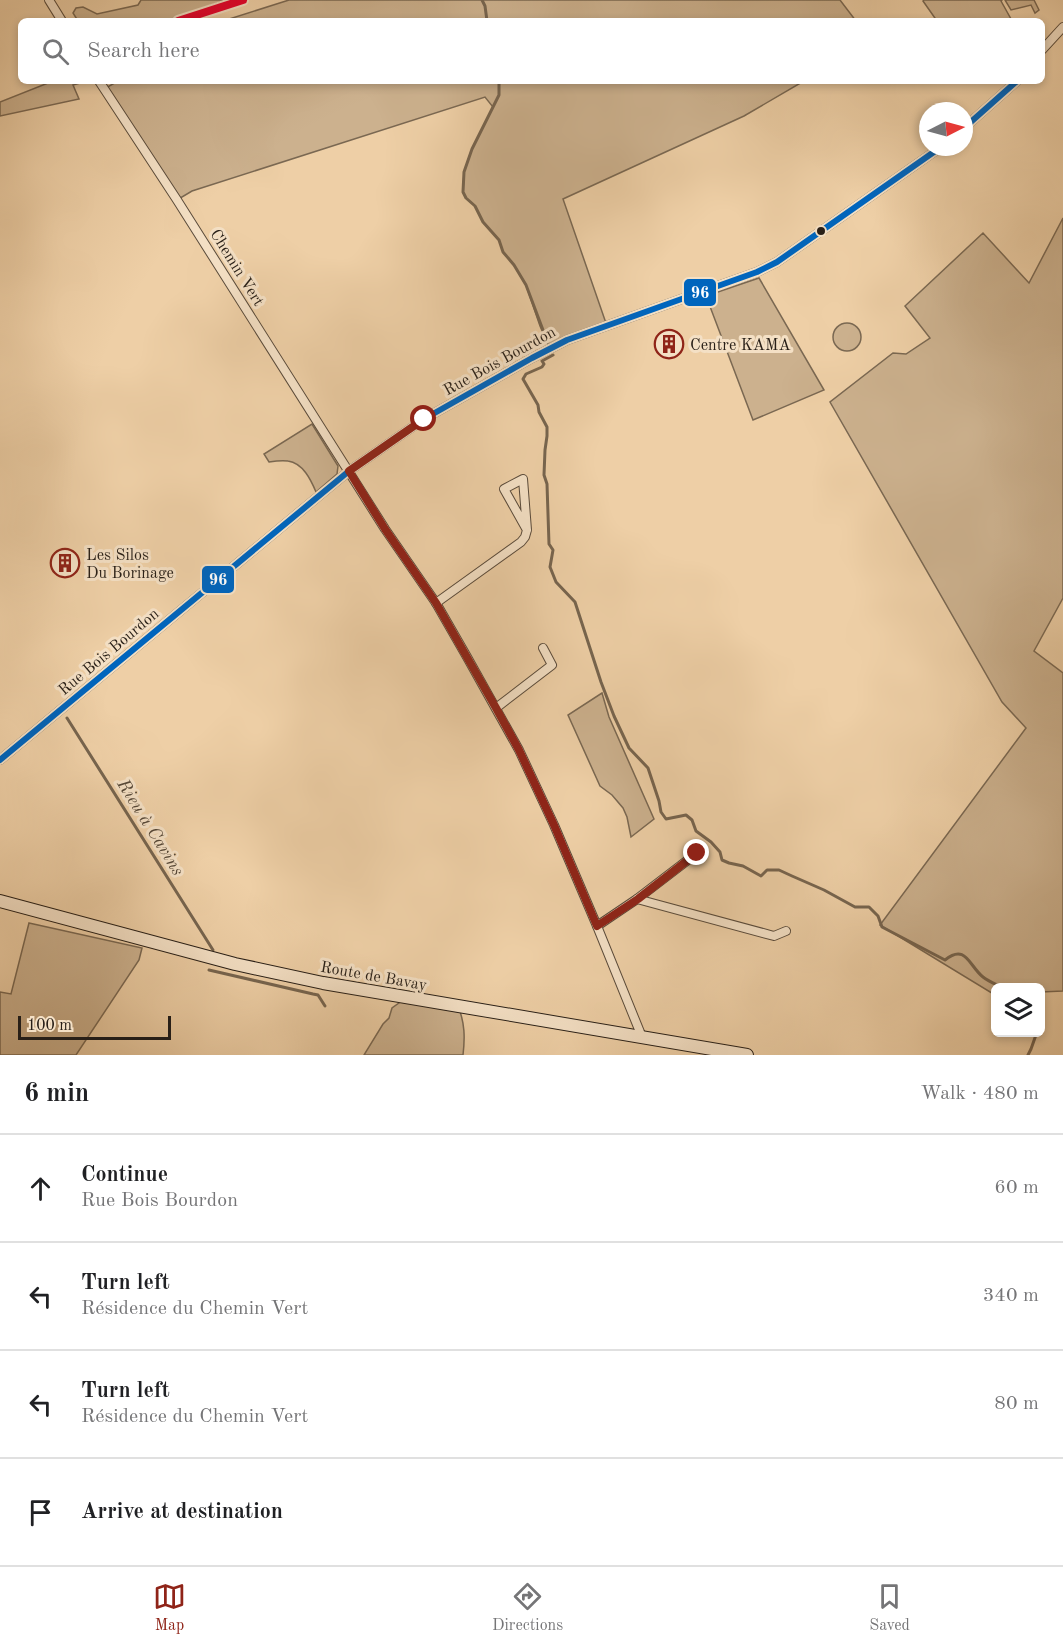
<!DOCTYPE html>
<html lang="en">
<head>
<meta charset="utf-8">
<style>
	body { margin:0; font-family:"Old Standard TT",serif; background:#f6f6f6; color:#202124 }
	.controls { position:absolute; right:18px; bottom:18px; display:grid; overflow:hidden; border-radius:9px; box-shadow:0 3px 9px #0003 }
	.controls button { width:54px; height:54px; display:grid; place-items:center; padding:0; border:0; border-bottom:2px solid #e0e0e0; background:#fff; color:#202124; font:30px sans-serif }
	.compass { position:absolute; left:919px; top:102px; width:54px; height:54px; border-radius:50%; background:#fff; box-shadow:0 3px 9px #0003; rotate:84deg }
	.scale { position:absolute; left:18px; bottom:15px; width:153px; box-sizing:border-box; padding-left:6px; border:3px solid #281f17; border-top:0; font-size:16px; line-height:21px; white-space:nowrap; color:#281f17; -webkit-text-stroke:4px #f4e0c5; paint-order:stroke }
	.stop { position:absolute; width:18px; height:18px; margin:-14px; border:4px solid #8f2418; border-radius:50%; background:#fff }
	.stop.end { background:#8f2418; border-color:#fff; box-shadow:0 2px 6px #0008 }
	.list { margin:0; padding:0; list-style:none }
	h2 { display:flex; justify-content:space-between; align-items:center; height:78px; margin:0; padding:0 24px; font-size:26px }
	h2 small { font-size:20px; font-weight:400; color:#757577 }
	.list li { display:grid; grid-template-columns:39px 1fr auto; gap:18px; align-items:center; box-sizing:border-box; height:108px; padding:0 24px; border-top:2px solid #e0e0e0 }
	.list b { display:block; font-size:22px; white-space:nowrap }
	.list p { margin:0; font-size:20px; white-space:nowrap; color:#757577 }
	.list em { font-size:20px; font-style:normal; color:#757577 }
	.icon { flex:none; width:33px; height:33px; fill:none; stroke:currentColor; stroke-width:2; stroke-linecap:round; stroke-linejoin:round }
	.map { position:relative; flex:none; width:1063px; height:1055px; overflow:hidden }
	.search { position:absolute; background:#fff; box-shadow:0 3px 9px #0003; left:18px; right:18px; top:18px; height:66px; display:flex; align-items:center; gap:15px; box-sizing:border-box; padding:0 21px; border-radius:9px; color:#757577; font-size:22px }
	.sheet { height:510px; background:#fff }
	nav { display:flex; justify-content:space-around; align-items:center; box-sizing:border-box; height:84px; border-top:2px solid #e0e0e0; background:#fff; font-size:16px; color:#757577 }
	nav a { display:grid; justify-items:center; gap:3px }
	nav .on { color:#8f2418 }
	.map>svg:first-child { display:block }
</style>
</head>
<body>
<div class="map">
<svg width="1063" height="1055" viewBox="0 0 1063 1055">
	<rect width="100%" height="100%" fill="#eecfa6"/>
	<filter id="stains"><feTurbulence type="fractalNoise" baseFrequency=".00333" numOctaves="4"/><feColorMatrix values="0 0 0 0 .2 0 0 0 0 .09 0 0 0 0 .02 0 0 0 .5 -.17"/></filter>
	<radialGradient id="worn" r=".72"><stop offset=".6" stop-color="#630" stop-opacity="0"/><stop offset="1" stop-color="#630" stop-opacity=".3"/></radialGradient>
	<g fill="#ccb18e" stroke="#7a6852" stroke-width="1.5">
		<polygon points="141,0 226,0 167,21 78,21 73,13 76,8 83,7 97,14 138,5"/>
		<polygon points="289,0 840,0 856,21 223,21"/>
		<polygon points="924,0 1002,0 1001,1 1011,19 1008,21 937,21 923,1"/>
		<polygon points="1005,0 1034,0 1039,10 1035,13 1031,5 1011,10"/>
		<polygon points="53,81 87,81 73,85 79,99 0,116 0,102"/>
		<polygon points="118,81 804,81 744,116 563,199 607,326 550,349 540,326 526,285 514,265 503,252 499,240 483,222 475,206 466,198 463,192 464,172 472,149 493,107 485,97 192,191 177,200 104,89"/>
		<polygon points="1063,218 1063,598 1034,651 1063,673 1063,991 1041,992 1040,987 996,987 995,995 880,925 1026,728 1002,702 830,402 893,353 906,354 930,338 905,306 983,233 1029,283"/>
		<polygon points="759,278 824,390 753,420 706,296"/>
		<circle cx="847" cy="337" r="14"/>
		<path d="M312 424 338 466 337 474 316 492C311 480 303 463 288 461 282 460 275 461 269 462L264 454Z"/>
		<polygon points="602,693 609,717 654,819 631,837 627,817 623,808 612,795 600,786 568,715"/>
		<polygon points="29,923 142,948 139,960 76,1055 0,1055 0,992 11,994"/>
		<path d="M406 998 458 1006C465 1023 465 1038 463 1055H364L383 1024 389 1018 392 1008Z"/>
	</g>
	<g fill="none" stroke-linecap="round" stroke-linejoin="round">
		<g stroke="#77654f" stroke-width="3">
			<polyline points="482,0 485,6 487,21"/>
			<polyline points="499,81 499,95 472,149 464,172 463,192 466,198 475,206 483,222 499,240 503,252 514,265 526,285 546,338"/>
			<path d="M553 355 542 361 544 364 542 367 526 374 523 379 538 405 539 412 547 427V436L545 450 544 475 547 484 549 544 553 550 550 567 556 582 575 602 601 682 614 716 629 748 648 768 659 801 661 812 666 819 686 815 692 820 696 831 711 842 720 852 722 860 729 863 743 866 761 876 767 870H779L792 876 824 890 855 907H869L878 916 882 927 945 960C966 943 969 966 983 977 988 981 995 984 1001 987"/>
			<polyline points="67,718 213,950"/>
			<polyline points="209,970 313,994 318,995 325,1006"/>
			<polyline points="1028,1055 1031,1049 1037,1032"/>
		</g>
		<g stroke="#5a4b3b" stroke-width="10">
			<g id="minor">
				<polyline points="49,0 62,21"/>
				<polyline points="1042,50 1063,27"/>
				<polyline points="99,81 177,200 385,529 436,603 467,657 519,750 554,825 597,926 642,1037"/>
				<polyline points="964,128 1017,81"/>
				<polyline points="436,603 521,542 525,537 527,530 523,479 504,489 527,530"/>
				<polyline points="496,708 552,665 543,648"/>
				<polyline points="0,760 349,471 424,419 532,358 567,340 757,272 777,262 941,147"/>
				<polyline points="637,899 774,936 786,931"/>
				<polyline points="597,926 637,899 697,853"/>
			</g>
		</g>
		<g stroke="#281f17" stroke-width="14">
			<polyline id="secondary" points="0,901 235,964 323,983 747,1055"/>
		</g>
		<use href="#minor" stroke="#f4e0c5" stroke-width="8"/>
		<use href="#secondary" stroke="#f4e0c5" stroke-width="12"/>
		<g stroke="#f4e0c5" stroke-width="10">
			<g id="bus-1">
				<polyline points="964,128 1017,81"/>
				<polyline points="0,760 349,471 424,419 532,358 567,340 757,272 777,262 941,147"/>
			</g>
		</g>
		<use href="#bus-1" stroke="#0065bd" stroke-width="6"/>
		<g stroke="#f4e0c5" stroke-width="12">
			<polyline id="rail-1" points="178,21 243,0"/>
		</g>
		<use href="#rail-1" stroke="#e4002b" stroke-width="8"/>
	</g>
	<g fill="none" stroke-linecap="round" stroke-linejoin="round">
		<polyline stroke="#8f2418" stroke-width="8" points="424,419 349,471 385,529 436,603 496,708 519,750 554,825 597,926 638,899 697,853"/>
	</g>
	<defs>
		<g id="building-ring" transform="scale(1.5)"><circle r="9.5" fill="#f4e0c5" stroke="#8f2418" stroke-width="1.5"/><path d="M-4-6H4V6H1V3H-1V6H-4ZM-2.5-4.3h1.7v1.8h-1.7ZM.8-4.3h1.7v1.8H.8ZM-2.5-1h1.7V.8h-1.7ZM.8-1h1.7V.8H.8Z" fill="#8f2418"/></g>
	</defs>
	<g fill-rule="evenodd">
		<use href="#building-ring" x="669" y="344"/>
		<use href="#building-ring" x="65" y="563"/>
	</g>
	<circle fill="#281f17" stroke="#f4e0c5" stroke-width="2" cx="821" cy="231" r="5"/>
	<g text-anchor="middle" stroke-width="6" stroke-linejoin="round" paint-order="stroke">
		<g font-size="16" fill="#281f17" stroke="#f4e0c5">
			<text transform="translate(238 267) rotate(58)" y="6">Chemin Vert</text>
			<text transform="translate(499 360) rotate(-29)" y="6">Rue Bois Bourdon</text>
			<text transform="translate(108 651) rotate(-40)" y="6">Rue Bois Bourdon</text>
			<text transform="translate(374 975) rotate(10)" y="6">Route de Bavay</text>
		</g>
		<g font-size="16" fill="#281f17" stroke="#f4e0c5" text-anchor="start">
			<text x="690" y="350">Centre KAMA</text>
			<text x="86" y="560">Les Silos<tspan x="86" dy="18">Du Borinage</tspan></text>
		</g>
		<g font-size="18" font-style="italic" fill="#564838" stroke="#f4e0c5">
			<text transform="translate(151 827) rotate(58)" y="6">Rieu à Cavins</text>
		</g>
	</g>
	<g stroke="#f4e0c5" stroke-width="2">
		<rect x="683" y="278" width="34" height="29" rx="6" fill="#0065bd"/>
		<rect x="201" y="565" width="34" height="29" rx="6" fill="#0065bd"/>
	</g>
	<g font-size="16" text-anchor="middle" font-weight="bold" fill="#fff">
		<text x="700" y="298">96</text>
		<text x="218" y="585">96</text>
	</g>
	<rect width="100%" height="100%" filter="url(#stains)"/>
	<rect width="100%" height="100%" fill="url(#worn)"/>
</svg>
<div class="controls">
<button><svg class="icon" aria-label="layers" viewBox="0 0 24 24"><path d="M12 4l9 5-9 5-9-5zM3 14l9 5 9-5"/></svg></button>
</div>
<svg class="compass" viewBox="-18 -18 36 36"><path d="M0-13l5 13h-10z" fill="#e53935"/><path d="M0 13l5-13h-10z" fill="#757577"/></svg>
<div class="scale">100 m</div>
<div class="stop" style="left:424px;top:419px"></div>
<div class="stop end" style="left:697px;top:853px"></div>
<div class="search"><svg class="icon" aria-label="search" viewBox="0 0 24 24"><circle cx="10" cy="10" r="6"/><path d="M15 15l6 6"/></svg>Search here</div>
</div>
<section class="sheet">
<h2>6 min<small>Walk · 480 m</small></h2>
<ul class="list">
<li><svg class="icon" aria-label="ahead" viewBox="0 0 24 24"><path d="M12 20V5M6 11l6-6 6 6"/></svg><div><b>Continue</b><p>Rue Bois Bourdon</p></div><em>60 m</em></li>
<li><svg class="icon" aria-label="left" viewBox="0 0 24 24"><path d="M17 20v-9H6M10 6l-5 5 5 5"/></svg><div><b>Turn left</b><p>Résidence du Chemin Vert</p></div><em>340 m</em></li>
<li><svg class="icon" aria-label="left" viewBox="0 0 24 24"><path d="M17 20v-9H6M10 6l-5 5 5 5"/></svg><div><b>Turn left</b><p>Résidence du Chemin Vert</p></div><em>80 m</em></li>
<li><svg class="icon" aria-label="arrive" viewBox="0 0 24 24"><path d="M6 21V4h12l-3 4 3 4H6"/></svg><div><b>Arrive at destination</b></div></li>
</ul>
</section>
<nav>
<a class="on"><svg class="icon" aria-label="map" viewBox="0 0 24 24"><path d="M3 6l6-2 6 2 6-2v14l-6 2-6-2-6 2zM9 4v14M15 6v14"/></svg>Map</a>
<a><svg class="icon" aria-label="directions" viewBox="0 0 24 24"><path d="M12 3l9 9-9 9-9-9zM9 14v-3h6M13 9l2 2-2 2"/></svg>Directions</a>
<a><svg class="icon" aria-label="saved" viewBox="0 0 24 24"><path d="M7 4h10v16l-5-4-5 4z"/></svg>Saved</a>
</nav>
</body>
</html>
